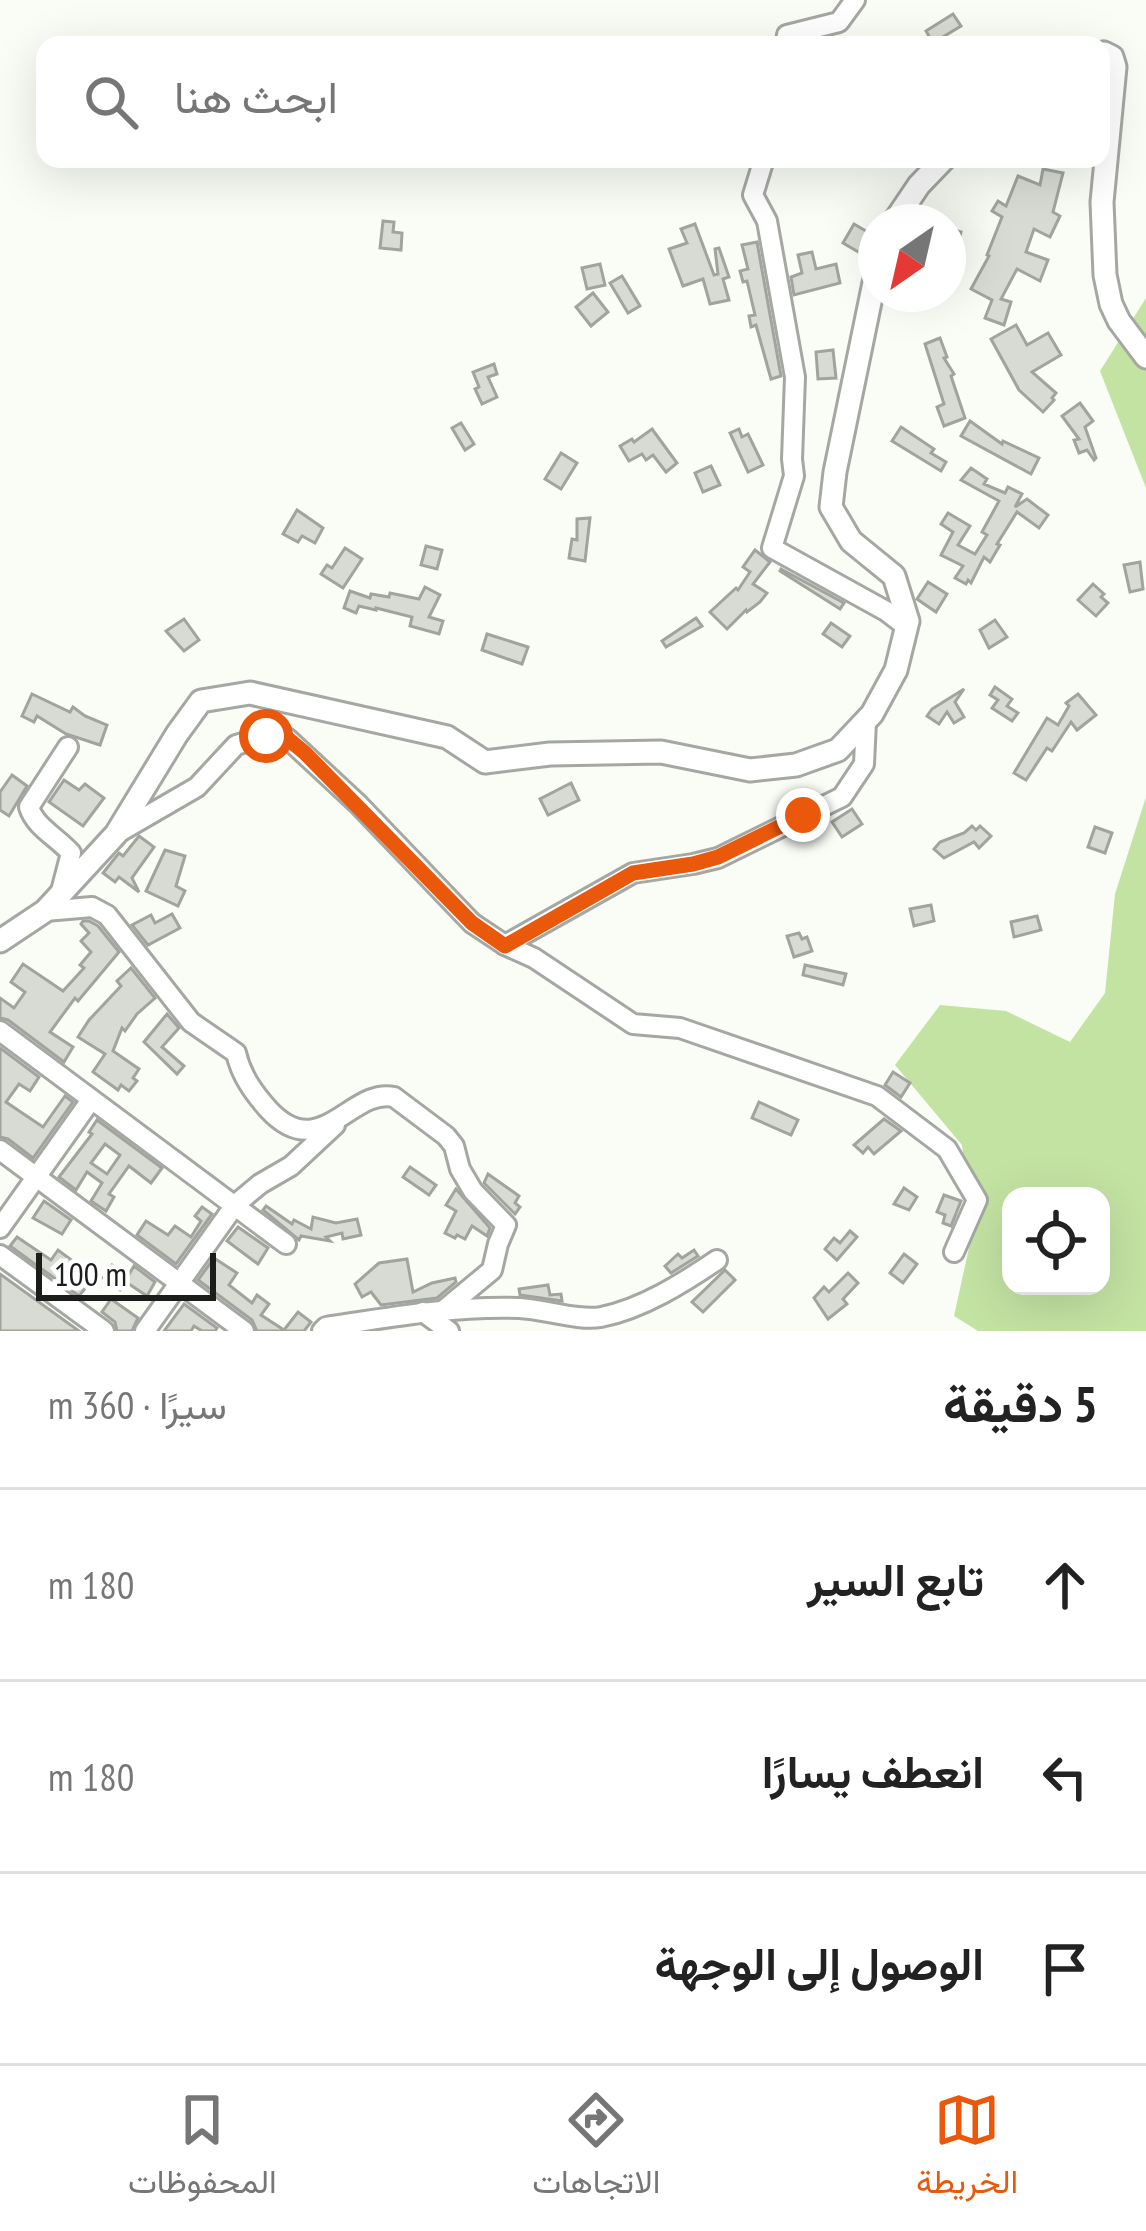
<!DOCTYPE html>
<html lang="ar">
<head>
<meta charset="utf-8">
<style>
	body { margin:0; font-family:"PT Sans Narrow",Vazirmatn,sans-serif; background:#f6f6f6; color:#222; direction:rtl }
	.controls { position:absolute; right:36px; bottom:36px; display:grid; overflow:hidden; border-radius:24px; box-shadow:0 12px 48px #0002 }
	.controls button { width:108px; height:108px; display:grid; place-items:center; padding:0; border:0; border-bottom:3px solid #e0e0e0; background:#fff; color:#222; font:60px sans-serif }
	.compass { position:absolute; left:858px; top:204px; width:108px; height:108px; border-radius:50%; background:#fff; box-shadow:0 12px 48px #0002; rotate:214deg }
	.scale { position:absolute; left:36px; bottom:30px; width:180px; box-sizing:border-box; padding-left:12px; border:6px solid #1b1d1a; border-top:0; font-size:33px; line-height:42px; white-space:nowrap; color:#1b1d1a; -webkit-text-stroke:9px #fff; paint-order:stroke }
	.stop { position:absolute; width:36px; height:36px; margin:-27px; border:9px solid #ea580c; border-radius:50%; background:#fff }
	.stop.end { background:#ea580c; border-color:#fff; box-shadow:0 3px 12px #0008 }
	.list { margin:0; padding:0; list-style:none }
	h2 { display:flex; justify-content:space-between; align-items:center; height:156px; margin:0; padding:0 48px; font-size:51px }
	h2 small { font-size:39px; font-weight:400; color:#767676 }
	.list li { display:grid; grid-template-columns:78px 1fr auto; gap:36px; align-items:center; box-sizing:border-box; height:192px; padding:0 48px; border-top:3px solid #e0e0e0 }
	.list b { display:block; font-size:45px; white-space:nowrap }
	.list em { font-size:39px; font-style:normal; color:#767676 }
	.icon { flex:none; width:66px; height:66px; fill:none; stroke:currentColor; stroke-width:2; stroke-linecap:round; stroke-linejoin:round }
	.map { position:relative; flex:none; width:1146px; height:1331px; overflow:hidden; direction:ltr }
	.search { position:absolute; background:#fff; box-shadow:0 12px 48px #0002; left:36px; right:36px; top:36px; height:132px; display:flex; align-items:center; gap:30px; box-sizing:border-box; padding:0 42px; border-radius:24px; color:#767676; font-size:45px }
	.sheet { height:732px; background:#fff }
	nav { display:flex; justify-content:space-around; align-items:center; box-sizing:border-box; height:168px; border-top:3px solid #e0e0e0; background:#fff; font-size:33px; color:#767676 }
	nav a { display:grid; justify-items:center; gap:6px }
	nav .on { color:#ea580c }
	.map>svg:first-child { display:block }
</style>
</head>
<body>
<div class="map">
<svg width="1146" height="1331" viewBox="0 0 1146 1331">
	<rect width="100%" height="100%" fill="#f9fdf6"/>
	<g fill="#c3e3a2" fill-rule="evenodd">
		<polygon points="1146,298 1146,488 1100,371"/>
		<path d="M1146 797V1331H978L954 1316 972 1234 962 1145 895 1065 940 1005 1006 1011 1070 1042 1105 993 1115 894ZM1011 1196H1101V1286H1011Z"/>
	</g>
	<g fill="#d7dbd4" stroke="#a0a49d" stroke-width="3" fill-rule="evenodd">
		<polygon points="953,14 961,26 933,43 926,31"/>
		<polygon points="1043,169 1063,173 1053,212 1060,216 1050,237 1034,229 1026,252 1048,260 1040,281 1017,269 1001,299 1011,302 1004,325 985,318 992,300 971,289 989,256 987,255 1002,217 992,211 998,201 1006,206 1018,176 1040,185"/>
		<polygon points="383,221 394,222 393,232 402,233 401,250 380,248"/>
		<polygon points="695,224 714,275 718,274 715,249 719,248 729,277 723,279 729,300 710,304 703,279 683,286 669,249 687,243 681,229"/>
		<polygon points="854,224 871,234 860,253 843,243"/>
		<polygon points="948,228 961,232 951,267 948,267"/>
		<polygon points="757,242 781,376 771,379 756,325 751,327 749,316 755,315 747,281 743,282 740,271 748,269 742,245"/>
		<polygon points="812,252 816,269 836,264 840,283 794,295 791,277 802,273 798,255"/>
		<polygon points="600,264 605,285 587,289 582,268"/>
		<polygon points="622,276 640,306 628,313 610,283"/>
		<polygon points="593,293 608,312 591,326 576,307"/>
		<polygon points="1016,325 1027,345 1048,333 1061,355 1032,372 1056,393 1052,398 1054,400 1043,412 1019,390 991,339"/>
		<polygon points="940,338 947,357 944,358 954,374 951,376 965,418 944,426 937,407 944,404 925,344"/>
		<polygon points="833,350 836,378 818,379 816,352"/>
		<polygon points="494,364 497,374 488,377 497,397 482,404 475,389 479,387 473,372"/>
		<polygon points="1080,403 1093,421 1085,427 1096,458 1094,460 1087,450 1079,453 1074,440 1079,439 1062,416"/>
		<polygon points="970,421 1002,444 1003,441 1039,458 1031,474 961,436"/>
		<polygon points="461,423 474,444 465,450 452,428"/>
		<polygon points="901,427 934,449 931,453 946,462 941,471 892,441"/>
		<polygon points="652,429 677,463 666,472 653,455 646,460 642,454 629,461 620,446 632,439 634,442"/>
		<polygon points="739,429 742,437 748,434 763,465 748,472 730,433"/>
		<polygon points="561,453 577,463 561,489 545,479"/>
		<polygon points="711,466 720,485 703,492 695,473"/>
		<polygon points="971,468 987,479 984,484 1005,493 1008,487 1022,494 1015,507 1027,499 1048,515 1039,528 1017,512 997,544 1000,545 990,562 984,557 971,583 968,580 966,584 955,578 963,566 941,555 953,532 941,524 948,513 970,526 958,545 975,554 987,535 982,532 999,501 961,480"/>
		<polygon points="297,510 323,528 315,543 302,536 298,542 283,534"/>
		<polygon points="590,518 585,561 569,558 572,539 577,540 577,519"/>
		<polygon points="426,546 442,550 437,569 421,565"/>
		<polygon points="345,548 362,559 343,588 321,574 327,565 332,568"/>
		<polygon points="755,550 770,562 753,584 767,593 760,602 747,612 746,610 727,629 710,612 736,588 738,590 750,572 743,567"/>
		<polygon points="1140,562 1143,589 1130,592 1124,565"/>
		<polygon points="781,569 844,603 840,609 780,571"/>
		<polygon points="928,582 947,594 936,612 917,599"/>
		<polygon points="1093,584 1104,594 1101,597 1108,603 1096,616 1078,600"/>
		<polygon points="425,587 440,595 429,617 443,621 439,634 410,626 412,617 376,608 376,610 359,606 356,613 344,608 350,591 370,598 371,594 389,597 390,593 419,599"/>
		<polygon points="696,618 702,626 666,647 662,641"/>
		<polygon points="184,619 199,640 184,651 166,631"/>
		<polygon points="995,620 1007,637 989,648 980,630"/>
		<polygon points="831,623 850,636 842,647 823,634"/>
		<polygon points="487,634 528,647 522,664 482,650"/>
		<polygon points="995,687 1012,699 1007,706 1018,713 1012,721 992,708 998,700 990,695"/>
		<polygon points="964,689 955,702 964,717 954,723 947,712 939,724 927,716 932,709"/>
		<polygon points="32,694 70,712 73,707 85,716 107,725 100,745 66,734 37,716 34,722 22,716"/>
		<polygon points="1078,694 1096,715 1077,730 1071,722 1052,751 1047,748 1026,780 1014,773 1047,718 1058,725 1069,706 1066,703"/>
		<polygon points="12,775 27,786 9,816 0,810 0,792"/>
		<polygon points="64,780 79,790 85,784 104,798 83,826 49,802"/>
		<polygon points="571,783 579,800 548,815 540,799"/>
		<polygon points="852,809 862,824 842,837 832,822"/>
		<polygon points="972,826 976,830 980,826 991,836 979,848 974,842 944,858 934,849 940,842 964,833"/>
		<polygon points="1095,827 1112,833 1105,853 1088,847"/>
		<polygon points="139,836 154,847 132,878 139,892 119,877 115,882 103,873 119,853 123,856"/>
		<polygon points="165,850 185,856 176,886 185,891 178,906 146,891"/>
		<polygon points="931,905 934,921 914,926 910,909"/>
		<polygon points="172,914 180,928 148,945 132,925 151,915 155,923"/>
		<polygon points="1037,916 1041,930 1014,937 1011,922"/>
		<polygon points="83,921 89,921 98,926 119,952 78,1001 75,998 50,1032 73,1047 64,1062 8,1020 0,1018 0,998 14,1008 25,992 11,982 23,964 63,991 84,968 80,965 91,952 81,941 89,933 81,924"/>
		<polygon points="799,933 802,939 807,937 812,951 794,957 787,936"/>
		<polygon points="805,965 846,974 843,985 803,975"/>
		<polygon points="131,968 155,998 137,1014 125,1031 122,1028 113,1051 139,1069 133,1078 137,1081 129,1091 121,1085 118,1090 93,1072 105,1054 78,1037 89,1020 121,986 117,981"/>
		<polygon points="167,1014 179,1028 162,1047 184,1066 177,1074 144,1042"/>
		<polygon points="0,1048 39,1077 30,1091 19,1084 6,1102 43,1127 65,1096 73,1102 33,1158 8,1139 0,1137"/>
		<polygon points="893,1072 910,1083 901,1097 885,1085"/>
		<polygon points="759,1102 798,1120 791,1135 752,1118"/>
		<polygon points="884,1119 901,1131 874,1154 868,1147 863,1153 854,1145"/>
		<path d="M97 1120 162 1168 151 1183 129 1166 109 1194 114 1197 106 1211 91 1201 102 1183 87 1172 76 1190 59 1177 92 1134 89 1132ZM105 1144 120 1155 107 1174 91 1163Z"/>
		<polygon points="410,1167 436,1185 429,1195 403,1177"/>
		<polygon points="488,1174 519,1196 515,1203 520,1207 515,1214 484,1183"/>
		<polygon points="904,1188 917,1197 909,1210 894,1204"/>
		<polygon points="456,1189 490,1228 487,1236 472,1226 465,1239 457,1235 455,1238 445,1233 456,1211 446,1205"/>
		<polygon points="944,1195 961,1201 951,1226 943,1223 945,1215 937,1212"/>
		<polygon points="44,1201 71,1220 62,1234 33,1218"/>
		<polygon points="266,1206 292,1224 294,1220 311,1229 313,1217 336,1223 357,1219 361,1235 343,1239 342,1233 326,1237 330,1241 301,1236 299,1240 263,1210"/>
		<polygon points="202,1207 212,1214 176,1264 137,1235 146,1221 168,1235 175,1226 191,1237 201,1221 195,1216"/>
		<polygon points="238,1227 268,1248 258,1264 227,1241"/>
		<polygon points="850,1231 857,1237 837,1260 825,1249 834,1238 840,1243"/>
		<polygon points="17,1237 51,1260 58,1250 85,1270 78,1279 87,1286 79,1296 10,1246"/>
		<polygon points="694,1250 698,1256 671,1273 665,1266 678,1254 682,1258"/>
		<polygon points="904,1254 917,1264 903,1283 890,1273"/>
		<polygon points="214,1258 237,1273 229,1285 252,1303 257,1295 269,1304 261,1315 284,1330 298,1312 311,1322 304,1331 257,1331 252,1320 198,1280"/>
		<polygon points="407,1259 413,1292 432,1283 455,1278 456,1282 437,1298 381,1305 371,1292 362,1297 355,1284 379,1263"/>
		<polygon points="112,1265 128,1276 134,1266 155,1282 147,1296 126,1282 120,1290 103,1278"/>
		<polygon points="725,1270 735,1280 703,1312 692,1302"/>
		<polygon points="848,1273 858,1283 843,1299 847,1304 828,1319 814,1298 824,1287 829,1292"/>
		<polygon points="0,1274 79,1331 0,1331"/>
		<polygon points="548,1285 550,1295 561,1294 562,1301 520,1295 519,1289"/>
		<polygon points="111,1299 138,1318 132,1331 117,1331 115,1322 102,1312"/>
		<polygon points="184,1304 217,1328 215,1331 202,1331 194,1326 191,1331 164,1331"/>
	</g>
	<g fill="none" stroke-linecap="round" stroke-linejoin="round">
		<g stroke="#a5a8a2" stroke-width="24">
			<g id="minor">
				<polyline points="785,45 787,35 839,22 855,0"/>
				<polyline points="764,159 753,195 767,221 795,377 792,459 794,476 772,548 886,611 907,627"/>
				<polyline points="116,834 197,787 236,745 266,736 287,738 358,804 472,923 505,945 534,958 633,1024 680,1028 877,1096 947,1149 977,1200 954,1252"/>
				<path d="M60 895 71 853C57 837 35 827 29 807L68 747"/>
				<path d="M45 911 92 907 107 915 191 1022 236 1053C241 1075 253 1092 268 1109 320 1166 351 1087 394 1097L446 1136 454 1146 460 1169 473 1191 506 1225 498 1244 492 1270 445 1309"/>
				<polyline points="505,945 633,873 693,864 718,858 842,797 864,764 866,721"/>
				<polyline points="0,1031 286,1244"/>
				<polyline points="0,1150 244,1331"/>
				<polyline points="0,1228 91,1100"/>
				<polyline points="0,1255 104,1331"/>
				<polyline points="423,1312 449,1331"/>
				<polyline points="145,1331 235,1205 260,1184 291,1166 335,1125"/>
				<path d="M322 1331 326 1327C392 1317 451 1306 519 1308 544 1309 578 1321 601 1317 642 1309 683 1283 717 1260"/>
			</g>
		</g>
		<g stroke="#a5a8a2" stroke-width="27">
			<g id="major">
				<polyline points="1101,55 1104,53 1112,57 1115,67 1102,202 1105,275 1111,304 1119,321 1146,357"/>
				<polyline points="894,222 919,185 944,159"/>
				<polyline points="0,941 45,911 116,834 177,734 201,701 250,693 447,737 485,762 550,754 661,752 750,770 796,765 838,750 872,714 896,670 908,621 894,576 851,541 831,507 835,472 876,273"/>
			</g>
		</g>
		<use href="#minor" stroke="#fff" stroke-width="18"/>
		<use href="#major" stroke="#fff" stroke-width="21"/>
	</g>
	<g fill="none" stroke-linecap="round" stroke-linejoin="round">
		<polyline stroke="#ea580c" stroke-width="15" points="266,736 287,738 305,753 472,923 505,946 633,873 693,864 718,857 803,815"/>
	</g>
</svg>
<div class="controls">
<button><svg class="icon" aria-label="locate" viewBox="0 0 24 24"><circle cx="12" cy="12" r="6"/><path d="M12 2v4M12 18v4M2 12h4M18 12h4"/></svg></button>
</div>
<svg class="compass" viewBox="-18 -18 36 36"><path d="M0-13l5 13h-10z" fill="#e53935"/><path d="M0 13l5-13h-10z" fill="#767676"/></svg>
<div class="scale">100 m</div>
<div class="stop" style="left:266px;top:736px"></div>
<div class="stop end" style="left:803px;top:815px"></div>
<div class="search"><svg class="icon" aria-label="search" viewBox="0 0 24 24"><circle cx="10" cy="10" r="6"/><path d="M15 15l6 6"/></svg>ابحث هنا</div>
</div>
<section class="sheet">
<h2>5 دقيقة<small>سيرًا · 360 m</small></h2>
<ul class="list">
<li><svg class="icon" aria-label="ahead" viewBox="0 0 24 24"><path d="M12 20V5M6 11l6-6 6 6"/></svg><div><b>تابع السير</b></div><em>180 m</em></li>
<li><svg class="icon" aria-label="left" viewBox="0 0 24 24"><path d="M17 20v-9H6M10 6l-5 5 5 5"/></svg><div><b>انعطف يسارًا</b></div><em>180 m</em></li>
<li><svg class="icon" aria-label="arrive" viewBox="0 0 24 24"><path d="M6 21V4h12l-3 4 3 4H6"/></svg><div><b>الوصول إلى الوجهة</b></div></li>
</ul>
</section>
<nav>
<a class="on"><svg class="icon" aria-label="map" viewBox="0 0 24 24"><path d="M3 6l6-2 6 2 6-2v14l-6 2-6-2-6 2zM9 4v14M15 6v14"/></svg>الخريطة</a>
<a><svg class="icon" aria-label="directions" viewBox="0 0 24 24"><path d="M12 3l9 9-9 9-9-9zM9 14v-3h6M13 9l2 2-2 2"/></svg>الاتجاهات</a>
<a><svg class="icon" aria-label="saved" viewBox="0 0 24 24"><path d="M7 4h10v16l-5-4-5 4z"/></svg>المحفوظات</a>
</nav>
</body>
</html>
